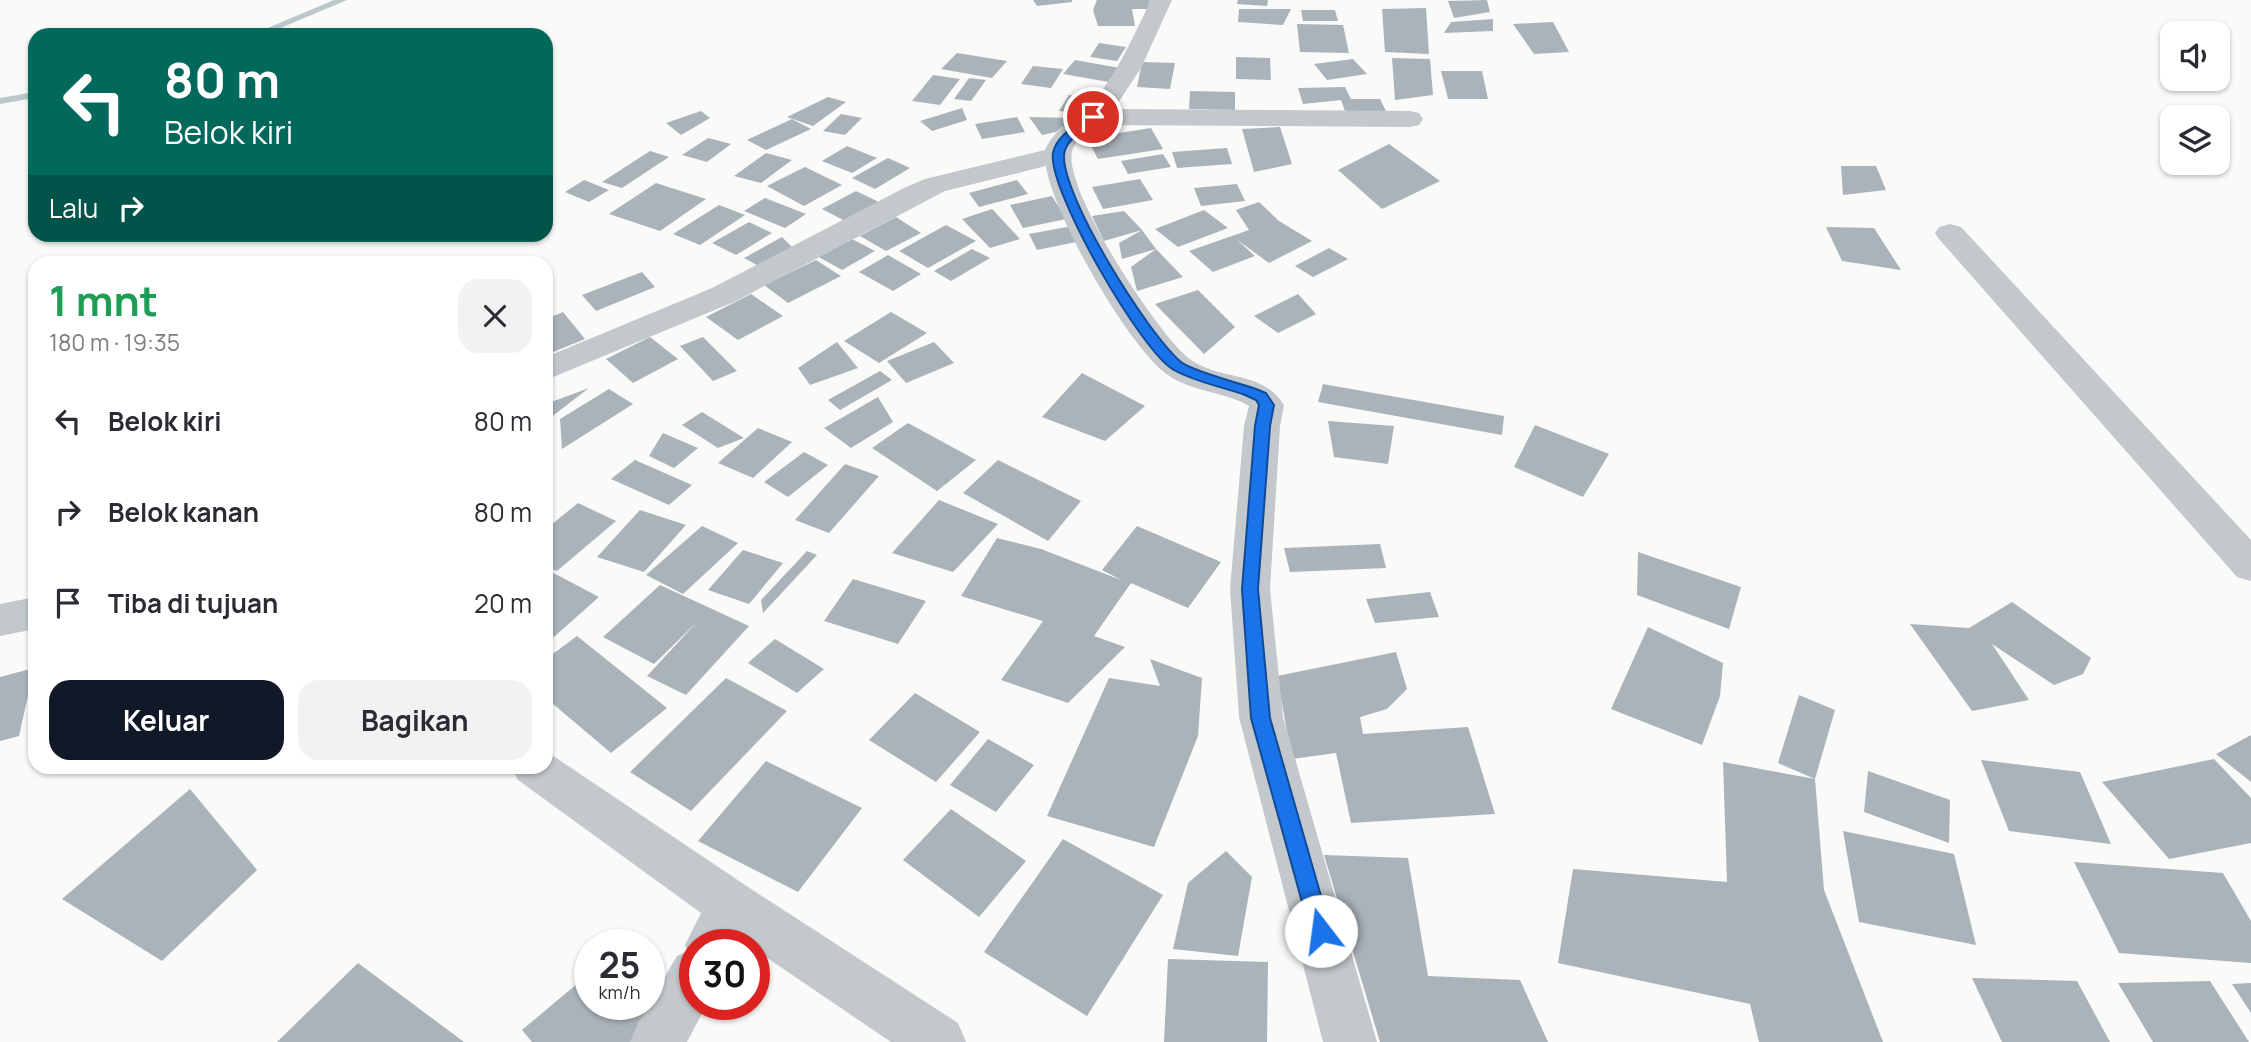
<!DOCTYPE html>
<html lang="id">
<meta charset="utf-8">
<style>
body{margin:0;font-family:Manrope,sans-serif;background:#f2f2f3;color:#2b2b33;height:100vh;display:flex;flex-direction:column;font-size:26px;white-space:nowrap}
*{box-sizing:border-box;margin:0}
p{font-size:23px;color:#7c7c81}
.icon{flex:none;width:38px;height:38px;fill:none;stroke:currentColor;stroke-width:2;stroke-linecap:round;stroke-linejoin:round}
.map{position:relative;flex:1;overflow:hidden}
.details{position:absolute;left:28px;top:256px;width:525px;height:518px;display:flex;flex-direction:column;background:#fff;border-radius:21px;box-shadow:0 2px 5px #0004}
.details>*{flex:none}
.banner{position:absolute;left:28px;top:28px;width:525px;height:214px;border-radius:21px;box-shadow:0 2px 5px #0004;background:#00695c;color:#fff;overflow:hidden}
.controls{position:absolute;left:2160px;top:21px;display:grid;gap:14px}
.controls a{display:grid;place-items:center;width:70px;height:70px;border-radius:14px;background:#fff;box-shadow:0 2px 5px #0004;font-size:35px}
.speed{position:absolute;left:574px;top:929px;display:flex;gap:14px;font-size:35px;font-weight:700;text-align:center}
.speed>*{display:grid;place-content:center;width:91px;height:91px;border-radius:50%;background:#fff;box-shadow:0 2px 5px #0004;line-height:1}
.speed small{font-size:18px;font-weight:400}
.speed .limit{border:10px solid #d22;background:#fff;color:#111}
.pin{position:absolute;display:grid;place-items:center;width:60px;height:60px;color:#fff;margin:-30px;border:4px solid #fff;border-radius:50%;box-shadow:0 2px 7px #0007}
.me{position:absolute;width:77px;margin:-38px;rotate:345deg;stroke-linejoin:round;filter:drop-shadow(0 0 5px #0008)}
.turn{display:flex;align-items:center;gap:24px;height:147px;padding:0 21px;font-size:32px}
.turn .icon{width:91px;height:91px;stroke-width:2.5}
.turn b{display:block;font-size:49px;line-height:60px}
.then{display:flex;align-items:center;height:66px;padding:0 21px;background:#0003;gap:14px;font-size:26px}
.round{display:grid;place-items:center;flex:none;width:74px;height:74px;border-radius:21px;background:#f2f2f3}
.head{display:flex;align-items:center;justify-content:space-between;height:119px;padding:0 21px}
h1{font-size:42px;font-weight:700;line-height:52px;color:#1e9e55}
.cta{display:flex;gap:14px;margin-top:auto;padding:14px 21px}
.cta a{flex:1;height:80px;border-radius:21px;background:#111827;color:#fff;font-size:28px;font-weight:700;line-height:80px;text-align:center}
.cta a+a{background:#f2f2f3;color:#2b2b33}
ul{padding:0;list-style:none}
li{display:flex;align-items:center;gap:21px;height:91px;padding:0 21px}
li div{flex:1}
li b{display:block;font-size:26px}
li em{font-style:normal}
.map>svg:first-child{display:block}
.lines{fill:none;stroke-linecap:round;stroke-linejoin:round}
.stream{fill:#bbc7cb;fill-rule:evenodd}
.building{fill:#aab3b9}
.minor{fill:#c3c8cc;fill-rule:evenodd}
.route{fill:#1a73e8;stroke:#114b97;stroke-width:2}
</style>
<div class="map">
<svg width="2251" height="1042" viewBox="0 0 2251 1042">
<rect width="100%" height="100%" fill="#fafaf8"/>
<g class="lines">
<path class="stream" d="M 334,0 L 347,0 L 264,35 L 251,35 Z
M 35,92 L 35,98 L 0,104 L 0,98 Z"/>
</g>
<path class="building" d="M 1033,0 L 1072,0 L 1072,2 L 1037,6 Z
M 1097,0 L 1154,0 L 1158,9 L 1132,9 L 1135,26 L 1098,26 L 1093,10 Z
M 1238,0 L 1268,0 L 1267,6 L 1237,4 Z
M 1487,0 L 1490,12 L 1454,18 L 1448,1 Z
M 1426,8 L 1429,54 L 1385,52 L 1382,9 Z
M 1239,9 L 1291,9 L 1283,25 L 1238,22 Z
M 1301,10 L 1335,10 L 1338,21 L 1303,21 Z
M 1493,19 L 1493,31 L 1444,33 L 1451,22 Z
M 1553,22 L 1569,52 L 1534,54 L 1513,24 Z
M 1297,24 L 1343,25 L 1349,53 L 1300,52 Z
M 1099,43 L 1126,47 L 1117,61 L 1090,57 Z
M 957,53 L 1007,61 L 992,78 L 941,69 Z
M 1236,57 L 1270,58 L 1271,80 L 1236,79 Z
M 1392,58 L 1430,59 L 1433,95 L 1395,100 Z
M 1353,59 L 1367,74 L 1327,80 L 1314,64 Z
M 1075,60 L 1120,68 L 1109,82 L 1063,74 Z
M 1142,62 L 1175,63 L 1170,89 L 1137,87 Z
M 1033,66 L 1063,69 L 1051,88 L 1021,84 Z
M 1441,71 L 1482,71 L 1488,99 L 1448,99 Z
M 933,75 L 960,79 L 940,105 L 912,101 Z
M 969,78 L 986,80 L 971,101 L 954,99 Z
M 1345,87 L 1351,99 L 1380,99 L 1387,113 L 1346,114 L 1341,100 L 1303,104 L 1298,88 Z
M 1190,91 L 1235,92 L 1235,110 L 1189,109 Z
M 1069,95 L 1094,98 L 1085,114 L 1059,111 Z
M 828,97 L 846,102 L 813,126 L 787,117 Z
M 962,108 L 967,120 L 932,131 L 920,121 Z
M 701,111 L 710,118 L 681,135 L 666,123 Z
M 841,114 L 862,118 L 845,135 L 823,131 Z
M 1017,117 L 1025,132 L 982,139 L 975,124 Z
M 1029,117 L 1073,118 L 1056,132 L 1042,135 Z
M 792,119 L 811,129 L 766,150 L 747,140 Z
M 1280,127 L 1292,164 L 1254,172 L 1242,129 Z
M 1151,128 L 1163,149 L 1098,159 L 1087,138 Z
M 708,138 L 731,144 L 707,162 L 682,155 Z
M 1389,144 L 1440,181 L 1382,209 L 1338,170 Z
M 847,146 L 877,158 L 852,173 L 822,161 Z
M 1227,148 L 1232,164 L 1177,168 L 1172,152 Z
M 650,151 L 669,157 L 622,188 L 602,182 Z
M 766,153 L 792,160 L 761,183 L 734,176 Z
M 1163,154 L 1171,167 L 1128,174 L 1121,161 Z
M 888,158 L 910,168 L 875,189 L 852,178 Z
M 1841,166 L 1876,166 L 1886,190 L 1843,195 Z
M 805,167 L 842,185 L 804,206 L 767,186 Z
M 1140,179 L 1153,200 L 1103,209 L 1092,187 Z
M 584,180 L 609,190 L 589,202 L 565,192 Z
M 1017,180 L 1028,194 L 979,207 L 969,193 Z
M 656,183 L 706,199 L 660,231 L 609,214 Z
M 1237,184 L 1245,201 L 1201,206 L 1194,188 Z
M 856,191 L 879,202 L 845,221 L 822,209 Z
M 1052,196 L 1066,219 L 1023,228 L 1010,205 Z
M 765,198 L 806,214 L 785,228 L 744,211 Z
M 1259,202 L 1279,221 L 1312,241 L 1269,263 L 1236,239 L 1255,256 L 1213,272 L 1189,251 L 1249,230 L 1236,210 Z
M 719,205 L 745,215 L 700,245 L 673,234 Z
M 992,209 L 1020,239 L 990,248 L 962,219 Z
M 1204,210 L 1228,228 L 1178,247 L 1155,229 Z
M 1124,211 L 1142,230 L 1104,241 L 1092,216 Z
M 896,217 L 921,233 L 886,251 L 860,236 Z
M 749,222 L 772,233 L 736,255 L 712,243 Z
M 946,225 L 976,241 L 928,268 L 899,251 Z
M 1072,226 L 1081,241 L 1037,250 L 1029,234 Z
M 1826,227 L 1874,228 L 1901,270 L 1842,261 Z
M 1142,230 L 1156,249 L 1122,259 L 1119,243 Z
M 782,237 L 796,251 L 764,269 L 744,258 Z
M 850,238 L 875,251 L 842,270 L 817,256 Z
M 1329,248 L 1348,259 L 1313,277 L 1295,266 Z
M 972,249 L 990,258 L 951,281 L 934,271 Z
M 1156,249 L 1183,277 L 1137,291 L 1131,267 Z
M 888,255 L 921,274 L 893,291 L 859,272 Z
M 816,260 L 841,276 L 788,303 L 764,285 Z
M 642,272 L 655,287 L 596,311 L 582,295 Z
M 1198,290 L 1235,327 L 1204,354 L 1155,304 Z
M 751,294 L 783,316 L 738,340 L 706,317 Z
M 1298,294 L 1316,314 L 1278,333 L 1254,316 Z
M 563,312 L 585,339 L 546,355 L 546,319 Z
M 891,312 L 927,333 L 879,363 L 844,341 Z
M 650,337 L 678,359 L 633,383 L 606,359 Z
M 703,337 L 737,371 L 713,381 L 680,346 Z
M 837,342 L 858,368 L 810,385 L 798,368 Z
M 934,342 L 954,363 L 906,383 L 887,361 Z
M 880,371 L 892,380 L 840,410 L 828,400 Z
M 1082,373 L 1145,406 L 1105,441 L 1042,417 Z
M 1323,384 L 1504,416 L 1502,435 L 1318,402 Z
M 589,388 L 546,421 L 546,404 Z
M 609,389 L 633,404 L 562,449 L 560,419 Z
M 878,397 L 893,422 L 851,448 L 824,428 Z
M 702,412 L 744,438 L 718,448 L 682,425 Z
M 1328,421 L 1394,426 L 1388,464 L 1334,457 Z
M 908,423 L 976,460 L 937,491 L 872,448 Z
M 1535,425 L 1609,454 L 1583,497 L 1514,467 Z
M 758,428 L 792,442 L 753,478 L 718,463 Z
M 663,433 L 698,448 L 674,468 L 649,456 Z
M 804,452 L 828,465 L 788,497 L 764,482 Z
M 635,460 L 692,485 L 669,505 L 611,479 Z
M 998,460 L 1081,501 L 1048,541 L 963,493 Z
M 845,464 L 879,476 L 829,533 L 795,520 Z
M 939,500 L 998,524 L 953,572 L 892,553 Z
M 578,503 L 616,521 L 557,571 L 546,567 L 546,529 Z
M 640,510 L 686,525 L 644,572 L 597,557 Z
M 702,526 L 738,543 L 683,594 L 646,575 Z
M 1137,526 L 1221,562 L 1188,608 L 1131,583 L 1094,636 L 1125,647 L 1068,703 L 1001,680 L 1043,621 L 961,596 L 997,538 L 1041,549 L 1121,580 L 1102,570 Z
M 1380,544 L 1386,568 L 1290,572 L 1284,548 Z
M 743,550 L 783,563 L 749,604 L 708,590 Z
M 807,551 L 817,555 L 763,613 L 761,600 Z
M 1638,552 L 1741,587 L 1729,629 L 1637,595 Z
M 546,569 L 599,597 L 546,644 Z
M 853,579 L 926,601 L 898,644 L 824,621 Z
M 660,585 L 749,626 L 686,695 L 647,676 L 697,622 L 654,664 L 603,637 Z
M 1430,592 L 1439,617 L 1375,623 L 1366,599 Z
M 2012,602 L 2091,658 L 2083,674 L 2054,685 L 1992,644 L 2029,700 L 1972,711 L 1910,624 L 1969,628 Z
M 1648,627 L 1723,663 L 1720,696 L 1702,745 L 1611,709 Z
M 577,636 L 667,708 L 611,753 L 546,698 L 546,659 Z
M 775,639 L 824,669 L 797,693 L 748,663 Z
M 1396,652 L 1407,689 L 1387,709 L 1360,717 L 1363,734 L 1468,727 L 1495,814 L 1351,823 L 1336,753 L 1292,759 L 1277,676 Z
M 1150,659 L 1202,678 L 1198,736 L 1154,847 L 1047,816 L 1109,678 L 1160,686 Z
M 34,668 L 19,736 L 0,741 L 0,677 Z
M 726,678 L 787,711 L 691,811 L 630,772 Z
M 915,693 L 980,732 L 936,782 L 869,740 Z
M 1799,695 L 1835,710 L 1815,779 L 1778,763 Z
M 2251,735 L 2251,782 L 2216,754 Z
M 988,739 L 1034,765 L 996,812 L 950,785 Z
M 2214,759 L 2251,798 L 2251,843 L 2169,859 L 2102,782 Z
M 1981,760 L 2080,772 L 2111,844 L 2009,831 Z
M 766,761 L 862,808 L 798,892 L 698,841 Z
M 1723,762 L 1815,779 L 1824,890 L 1883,1042 L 1759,1042 L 1750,1004 L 1558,963 L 1573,869 L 1727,882 Z
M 1868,771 L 1950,800 L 1949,843 L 1864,812 Z
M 190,789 L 257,870 L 162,961 L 62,899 Z
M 951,809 L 1026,861 L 979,917 L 903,860 Z
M 1843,831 L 1954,854 L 1976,945 L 1859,922 Z
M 1063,839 L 1163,895 L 1087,1016 L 984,952 Z
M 1226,851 L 1252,877 L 1238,956 L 1173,949 L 1188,883 Z
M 1324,855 L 1408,858 L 1428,976 L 1520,980 L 1548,1042 L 1380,1042 Z
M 2074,862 L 2223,873 L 2251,921 L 2251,963 L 2119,953 Z
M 1168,959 L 1268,962 L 1267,1042 L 1164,1042 Z
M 649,962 L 668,983 L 633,1042 L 532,1042 L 522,1030 L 590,973 L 590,1004 L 649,1004 Z
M 358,963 L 464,1042 L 277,1042 Z
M 1972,978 L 2077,981 L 2110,1042 L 2002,1042 Z
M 2210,981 L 2249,1042 L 2153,1042 L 2118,983 Z
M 2251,983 L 2251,1013 L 2232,984 Z"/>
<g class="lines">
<path class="minor" d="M 1150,0 L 1172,0 L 1141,68 L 1114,109 L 1410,111 L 1419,113 L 1423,119 L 1419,125 L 1410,127 L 1098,125 C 1089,132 1075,139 1072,151 C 1063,190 1156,331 1187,357 C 1218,382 1262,369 1284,405 L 1280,426 L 1270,589 L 1283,717 L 1377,1042 L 1323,1042 L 1239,717 L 1230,589 L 1244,426 L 1249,406 C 1224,391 1189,392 1165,373 C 1126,342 1053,215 1046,166 L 945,191 L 734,302 L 546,380 L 546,357 L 712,288 L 904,188 L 925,179 L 1045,150 C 1055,127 1079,117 1095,99 C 1117,74 1130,42 1145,13 Z
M 1950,224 L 1961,227 L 2251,540 L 2251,581 L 2237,577 L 1939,239 L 1935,233 L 1939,227 Z
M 35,597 L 35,629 L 0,636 L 0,604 Z
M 546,751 L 751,889 L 958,1023 L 966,1042 L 891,1042 L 754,949 L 754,945 L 741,940 L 739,945 L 695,945 L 695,1004 L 707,1004 L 687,1042 L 630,1042 L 638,1023 L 677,956 L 688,951 L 685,945 L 701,913 L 518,780 L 511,766 L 546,766 Z"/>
</g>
<path class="route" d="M 1089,114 L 1098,117 C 1088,128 1064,139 1064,156 C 1063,198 1147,333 1181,362 C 1192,371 1239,383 1256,389 L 1266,393 L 1274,405 L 1270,426 L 1258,589 L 1270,718 L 1331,931 L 1328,938 L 1321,941 L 1313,938 L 1310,931 L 1251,718 L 1242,589 L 1255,426 L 1259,405 L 1256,400 L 1245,395 C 1223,387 1195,382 1174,370 C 1142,353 1047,189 1053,153 C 1056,136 1077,125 1089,114 Z"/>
</svg>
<div class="controls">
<a><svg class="icon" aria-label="sound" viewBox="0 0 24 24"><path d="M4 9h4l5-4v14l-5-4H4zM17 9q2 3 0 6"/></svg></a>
<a><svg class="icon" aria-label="layers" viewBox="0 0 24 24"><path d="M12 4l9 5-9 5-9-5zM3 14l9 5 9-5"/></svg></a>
</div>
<div class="speed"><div>25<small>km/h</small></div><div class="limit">30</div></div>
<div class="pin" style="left:1093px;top:117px;background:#d93025"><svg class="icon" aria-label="arrive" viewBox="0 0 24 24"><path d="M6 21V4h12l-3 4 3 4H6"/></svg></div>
<svg class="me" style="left:1321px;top:931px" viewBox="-20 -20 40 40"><circle r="19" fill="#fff"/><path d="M0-13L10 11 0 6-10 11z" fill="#1a73e8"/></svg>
<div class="banner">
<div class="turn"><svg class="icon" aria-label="left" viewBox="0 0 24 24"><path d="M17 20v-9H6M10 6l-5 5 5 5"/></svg><div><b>80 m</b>Belok kiri</div></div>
<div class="then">Lalu<svg class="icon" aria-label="right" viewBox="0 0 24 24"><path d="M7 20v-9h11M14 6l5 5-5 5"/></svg></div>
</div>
<section class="details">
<div class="head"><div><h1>1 mnt</h1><p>180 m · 19:35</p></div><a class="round"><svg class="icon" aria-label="close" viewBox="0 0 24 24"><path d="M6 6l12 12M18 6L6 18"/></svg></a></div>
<ul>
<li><svg class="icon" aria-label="left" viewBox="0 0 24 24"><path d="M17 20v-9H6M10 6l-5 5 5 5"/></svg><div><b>Belok kiri</b></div><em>80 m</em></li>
<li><svg class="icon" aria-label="right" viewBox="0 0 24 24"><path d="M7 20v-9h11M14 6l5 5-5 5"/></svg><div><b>Belok kanan</b></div><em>80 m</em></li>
<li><svg class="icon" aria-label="arrive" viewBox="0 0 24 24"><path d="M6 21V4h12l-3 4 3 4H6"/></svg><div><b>Tiba di tujuan</b></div><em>20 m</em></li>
</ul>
<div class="cta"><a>Keluar</a><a>Bagikan</a></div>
</section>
</div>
